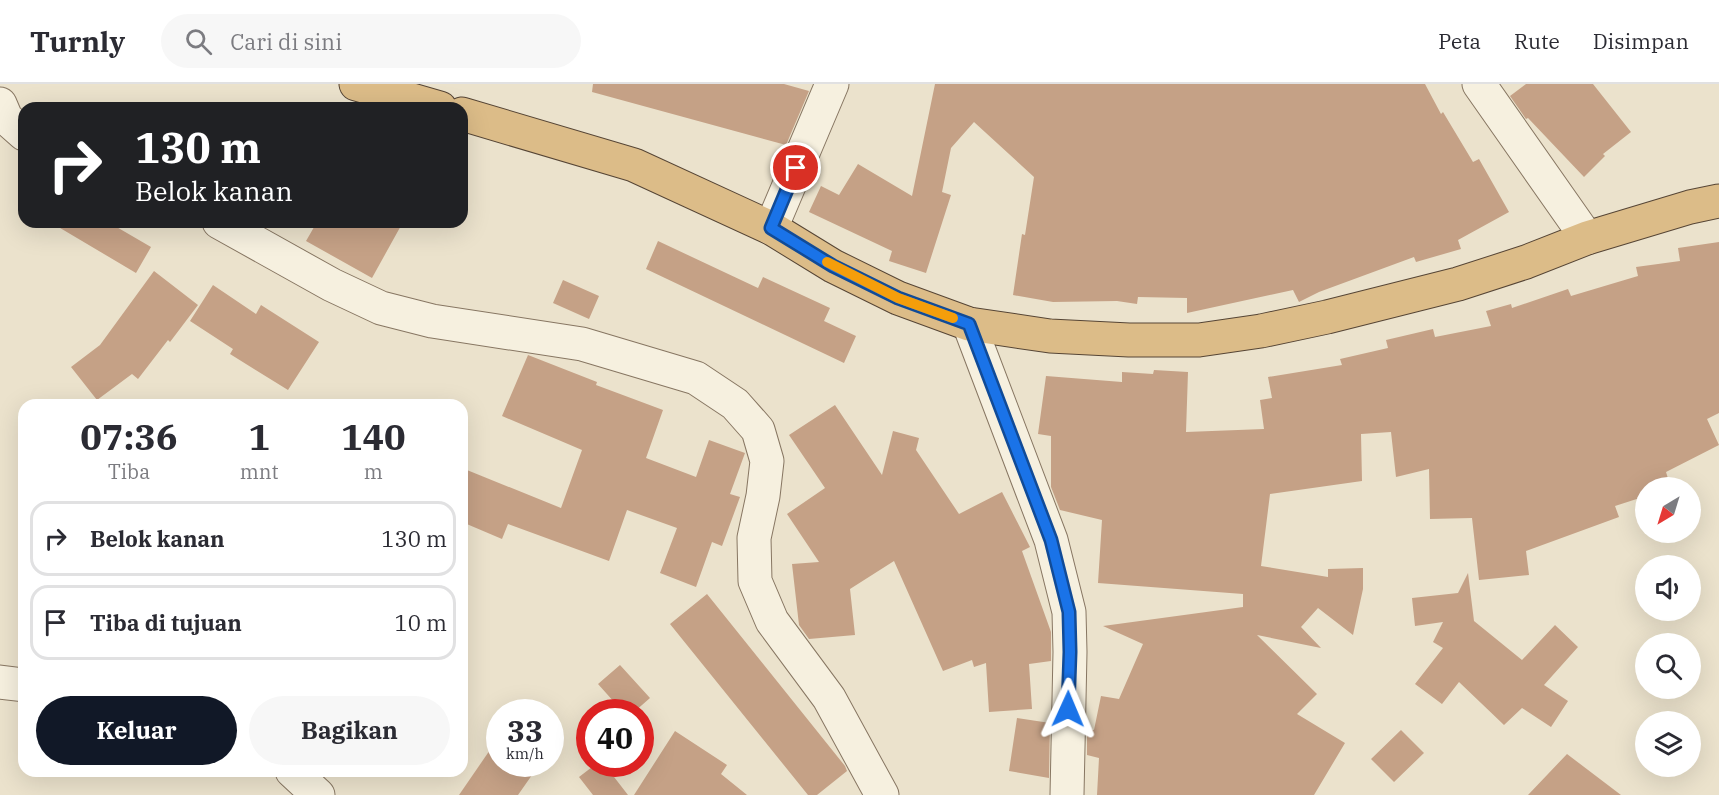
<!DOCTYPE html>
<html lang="id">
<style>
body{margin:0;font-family:"IBM Plex Serif",serif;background:#f7f7f7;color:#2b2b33;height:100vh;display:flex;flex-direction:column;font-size:22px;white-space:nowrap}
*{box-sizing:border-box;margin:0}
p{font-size:20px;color:#7c7c81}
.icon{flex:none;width:33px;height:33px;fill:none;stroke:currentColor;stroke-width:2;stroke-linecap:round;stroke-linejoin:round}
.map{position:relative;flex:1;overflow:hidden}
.panel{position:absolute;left:18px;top:315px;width:450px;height:378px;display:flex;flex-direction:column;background:#fff;border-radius:18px;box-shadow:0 6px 24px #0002}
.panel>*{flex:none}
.top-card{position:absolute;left:18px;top:18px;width:450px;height:126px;border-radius:18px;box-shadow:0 6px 24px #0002;background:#202124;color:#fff;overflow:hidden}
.needle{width:39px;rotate:218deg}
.controls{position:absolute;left:1635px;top:393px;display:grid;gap:12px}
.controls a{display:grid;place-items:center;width:66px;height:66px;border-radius:50%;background:#fff;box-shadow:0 6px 24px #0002;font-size:30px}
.speed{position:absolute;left:486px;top:615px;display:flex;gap:12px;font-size:30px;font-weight:700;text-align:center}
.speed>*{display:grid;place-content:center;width:78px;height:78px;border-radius:50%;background:#fff;box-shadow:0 6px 24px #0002;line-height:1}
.speed small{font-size:15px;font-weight:400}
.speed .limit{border:9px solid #d22;background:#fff;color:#111}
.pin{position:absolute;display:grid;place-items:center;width:51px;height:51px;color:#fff;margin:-26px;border:3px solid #fff;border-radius:50%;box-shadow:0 2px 6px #0007}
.me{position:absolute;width:66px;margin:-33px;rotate:1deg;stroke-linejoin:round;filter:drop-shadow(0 0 4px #0008)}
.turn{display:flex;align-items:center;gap:21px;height:126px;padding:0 18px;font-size:27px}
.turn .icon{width:78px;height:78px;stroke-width:2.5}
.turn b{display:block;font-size:42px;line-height:51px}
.eta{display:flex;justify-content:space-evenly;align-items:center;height:102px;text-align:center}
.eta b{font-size:36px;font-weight:700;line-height:42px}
.button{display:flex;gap:12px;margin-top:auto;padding:12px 18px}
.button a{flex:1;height:69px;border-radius:36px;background:#111827;color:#fff;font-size:24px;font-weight:700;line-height:69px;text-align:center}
.button a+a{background:#f7f7f7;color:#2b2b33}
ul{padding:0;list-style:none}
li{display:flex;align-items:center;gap:18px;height:75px;margin:0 12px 9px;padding:0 6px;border:3px solid #e1e1e2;border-radius:18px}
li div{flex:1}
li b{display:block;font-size:22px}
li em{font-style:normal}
header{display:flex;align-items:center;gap:36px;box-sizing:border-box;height:84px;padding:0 30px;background:#fff;border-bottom:2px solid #e1e1e2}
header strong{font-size:28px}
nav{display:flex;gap:33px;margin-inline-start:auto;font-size:21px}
.search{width:420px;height:54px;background:#f7f7f7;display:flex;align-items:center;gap:15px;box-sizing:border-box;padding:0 21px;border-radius:33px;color:#7c7c81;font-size:22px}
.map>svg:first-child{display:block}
.building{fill:#c5a186}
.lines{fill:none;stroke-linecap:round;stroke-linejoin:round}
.minor-casing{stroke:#877662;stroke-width:35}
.tertiary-casing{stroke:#877662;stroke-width:35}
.trunk-casing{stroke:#564535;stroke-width:35}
.minor{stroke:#f6f0df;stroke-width:33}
.tertiary{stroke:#f6f0df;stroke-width:33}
.trunk{stroke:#dcbc88;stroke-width:33}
.route-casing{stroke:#114b97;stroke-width:15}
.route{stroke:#1a73e8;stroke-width:10}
.slow{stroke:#f59e0b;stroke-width:10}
</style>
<header>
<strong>Turnly</strong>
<div class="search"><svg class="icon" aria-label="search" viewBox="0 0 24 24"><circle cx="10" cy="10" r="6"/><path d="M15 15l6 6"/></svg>Cari di sini</div>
<nav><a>Peta</a><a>Rute</a><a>Disimpan</a></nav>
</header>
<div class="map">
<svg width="1719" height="711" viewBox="0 0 1719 711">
<rect width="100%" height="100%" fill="#ebe2cc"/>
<path class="building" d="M 593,0 L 784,0 L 809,7 L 786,61 L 592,8 Z
M 935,0 L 1425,0 L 1441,30 L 1443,28 L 1473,78 L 1479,75 L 1509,128 L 1458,156 L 1461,165 L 1416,178 L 1414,173 L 1319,208 L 1299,218 L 1293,206 L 1187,229 L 1187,214 L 1138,213 L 1137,220 L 1117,217 L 1053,218 L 1013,211 L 1022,150 L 1025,151 L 1034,93 L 974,38 L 951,64 L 942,108 L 951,111 L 926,189 L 889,177 L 892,167 L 809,128 L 821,102 L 839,111 L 858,80 L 912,112 Z
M 1526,0 L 1593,0 L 1631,48 L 1603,70 L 1605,72 L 1584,93 L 1528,34 L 1526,35 L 1510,12 Z
M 50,138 L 108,138 L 151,163 L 136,189 Z
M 317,138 L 403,138 L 372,194 L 306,157 Z
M 658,157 L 758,204 L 763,193 L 830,224 L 824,237 L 856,252 L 844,279 L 646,185 Z
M 1719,158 L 1719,329 L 1707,335 L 1719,361 L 1666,388 L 1671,404 L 1646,404 L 1646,412 L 1615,422 L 1619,433 L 1526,467 L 1529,491 L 1479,496 L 1472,434 L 1430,435 L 1429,385 L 1396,393 L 1391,348 L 1361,350 L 1362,397 L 1270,410 L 1261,482 L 1328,493 L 1328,485 L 1363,484 L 1363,505 L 1353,551 L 1318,524 L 1301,543 L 1321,564 L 1257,551 L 1317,610 L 1297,630 L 1345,659 L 1314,711 L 1097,711 L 1099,674 L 1087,671 L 1087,645 L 1094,646 L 1101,612 L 1119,615 L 1143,560 L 1103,542 L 1243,523 L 1243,510 L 1098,499 L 1102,436 L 1060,426 L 1051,403 L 1051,352 L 1038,350 L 1046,292 L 1122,298 L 1122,288 L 1153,290 L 1154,286 L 1188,288 L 1186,348 L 1264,345 L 1260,316 L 1272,314 L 1268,293 L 1342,281 L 1340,275 L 1388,264 L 1386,256 L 1433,245 L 1435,253 L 1491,242 L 1486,227 L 1511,220 L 1512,224 L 1568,205 L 1571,212 L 1638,192 L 1636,183 L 1680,177 L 1678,164 Z
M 154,187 L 198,221 L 170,258 L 168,256 L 138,295 L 132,290 L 97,316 L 71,283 L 100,261 Z
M 563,196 L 599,212 L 589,235 L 553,219 Z
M 213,201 L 256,230 L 261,221 L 319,258 L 288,306 L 230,270 L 233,265 L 190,237 Z
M 528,271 L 597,298 L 596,301 L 663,326 L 646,374 L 696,393 L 709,356 L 745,369 L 730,410 L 740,413 L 722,462 L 712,458 L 696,503 L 660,489 L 677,444 L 627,426 L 609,477 L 508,440 L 502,455 L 462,438 L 462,384 L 561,424 L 582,366 L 502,332 Z
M 835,321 L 882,391 L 893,347 L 919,354 L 916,366 L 959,430 L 1002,408 L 1030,463 L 1022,467 L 1051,548 L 1051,577 L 1029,580 L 1032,625 L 989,628 L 986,579 L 974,583 L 972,576 L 943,587 L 894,477 L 850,505 L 855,551 L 809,555 L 799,541 L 792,480 L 819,478 L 787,430 L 825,404 L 789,351 Z
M 1468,489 L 1474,537 L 1522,576 L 1555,541 L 1578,563 L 1544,601 L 1568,617 L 1551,643 L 1522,624 L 1504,641 L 1459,598 L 1442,620 L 1415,600 L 1443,564 L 1433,558 L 1443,538 L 1415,542 L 1412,514 L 1458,509 Z
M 707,510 L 845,682 L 847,687 L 817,711 L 808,711 L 670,540 Z
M 620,581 L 650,614 L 634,628 L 623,628 L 598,600 Z
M 1017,634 L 1050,639 L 1049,694 L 1009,687 Z
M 1401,646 L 1424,669 L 1394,698 L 1371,675 Z
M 675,647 L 727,681 L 721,690 L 747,711 L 634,711 Z
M 492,663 L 500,668 L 500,680 L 515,680 L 532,691 L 518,711 L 459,711 Z
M 1567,670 L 1621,711 L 1528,711 Z
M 596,680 L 604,680 L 628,711 L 593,711 L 579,693 Z"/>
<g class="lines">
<g class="minor-casing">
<path id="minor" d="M 1479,0 L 1587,154
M 0,20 L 6,34 L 24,50
M 219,138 L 332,201 L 381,224 L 432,237 L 582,260 L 696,294 L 735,320 L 758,346 L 767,377 L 763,412 L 754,454 L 755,497 L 772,537 L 829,614 L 882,711
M 771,144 L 832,0
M 0,598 L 24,601
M 292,687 L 318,711"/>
</g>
<g class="tertiary-casing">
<path id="tertiary" d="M 969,240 L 1051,456 L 1069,528 L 1070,568 L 1067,711"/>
</g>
<g class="trunk-casing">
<path id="trunk" d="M 356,0 L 440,24
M 462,30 L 634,81 L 771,144 L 833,182 L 898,214 L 969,240 L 1050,252 L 1129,256 L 1199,256 L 1261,247 L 1327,233 L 1458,200 L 1526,178 L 1587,154 L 1690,123 L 1719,117"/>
</g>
<use href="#minor" class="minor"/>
<use href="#tertiary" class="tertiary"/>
<use href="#trunk" class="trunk"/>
</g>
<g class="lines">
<g class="route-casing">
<path id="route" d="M 796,84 L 771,144 L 833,182 L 898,214 L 969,240 L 1051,456 L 1069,528 L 1070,568 L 1068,625"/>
</g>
<use href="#route" class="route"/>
<path class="slow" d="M 827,178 L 898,214 L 953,234"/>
</g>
</svg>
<div class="controls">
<a><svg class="needle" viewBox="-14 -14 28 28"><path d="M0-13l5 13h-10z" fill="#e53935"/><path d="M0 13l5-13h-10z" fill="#7c7c81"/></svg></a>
<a><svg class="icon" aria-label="sound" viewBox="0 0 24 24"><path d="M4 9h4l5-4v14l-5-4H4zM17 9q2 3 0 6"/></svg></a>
<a><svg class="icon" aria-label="search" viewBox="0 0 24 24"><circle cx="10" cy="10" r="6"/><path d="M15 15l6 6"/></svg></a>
<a><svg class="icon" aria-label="layers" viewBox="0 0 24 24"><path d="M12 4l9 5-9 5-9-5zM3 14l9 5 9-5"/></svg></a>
</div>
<div class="speed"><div>33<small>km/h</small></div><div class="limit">40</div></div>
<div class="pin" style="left:796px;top:84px;background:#d93025"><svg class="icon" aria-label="arrive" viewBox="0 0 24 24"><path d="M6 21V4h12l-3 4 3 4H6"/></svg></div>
<svg class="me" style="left:1068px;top:625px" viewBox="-20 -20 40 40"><path d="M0-17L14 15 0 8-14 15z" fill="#1a73e8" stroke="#fff" stroke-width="4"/></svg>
<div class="top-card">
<div class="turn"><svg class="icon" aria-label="right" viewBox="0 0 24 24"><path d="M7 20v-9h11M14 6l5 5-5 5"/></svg><div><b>130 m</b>Belok kanan</div></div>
</div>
<section class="panel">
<div class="eta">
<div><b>07:36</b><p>Tiba</p></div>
<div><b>1</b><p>mnt</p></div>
<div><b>140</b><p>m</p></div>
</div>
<ul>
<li><svg class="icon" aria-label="right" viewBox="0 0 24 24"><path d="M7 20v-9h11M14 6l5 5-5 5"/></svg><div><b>Belok kanan</b></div><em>130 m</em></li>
<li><svg class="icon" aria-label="arrive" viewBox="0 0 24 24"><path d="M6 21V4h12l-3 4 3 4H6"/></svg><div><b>Tiba di tujuan</b></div><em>10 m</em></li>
</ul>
<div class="button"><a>Keluar</a><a>Bagikan</a></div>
</section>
</div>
